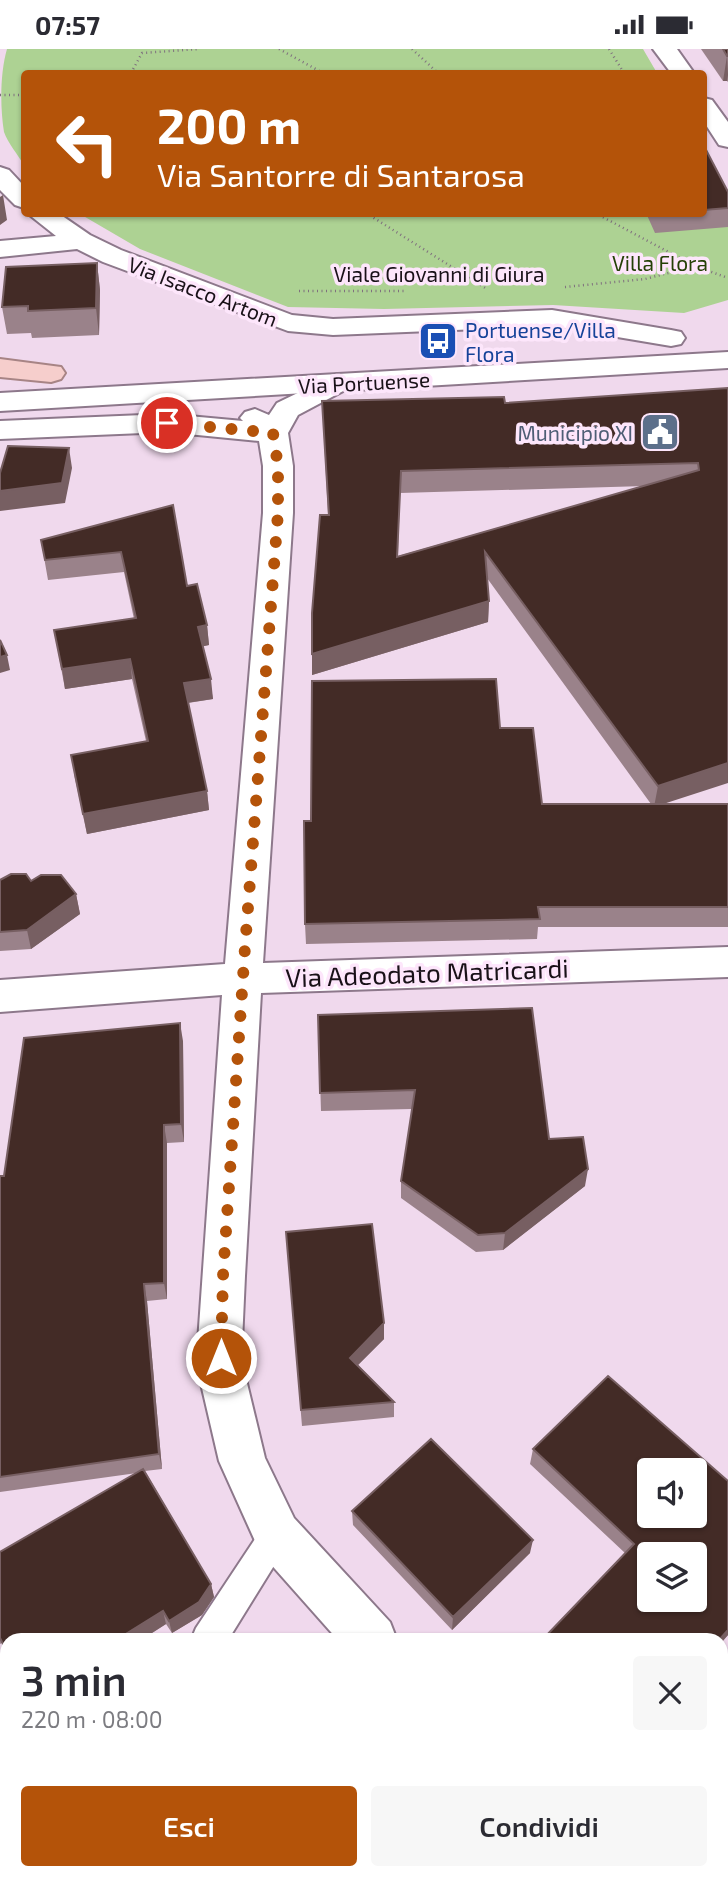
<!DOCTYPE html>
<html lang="it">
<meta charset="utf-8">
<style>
body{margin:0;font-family:"Exo 2",sans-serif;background:#f7f7f7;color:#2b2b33;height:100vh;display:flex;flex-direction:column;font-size:26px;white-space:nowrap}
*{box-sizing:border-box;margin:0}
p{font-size:23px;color:#7c7c81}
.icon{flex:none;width:38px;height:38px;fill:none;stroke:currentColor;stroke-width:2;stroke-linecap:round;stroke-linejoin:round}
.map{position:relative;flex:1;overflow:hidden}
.drawer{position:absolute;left:0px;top:1584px;width:728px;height:247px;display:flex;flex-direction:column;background:#fff;border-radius:21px 21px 0 0;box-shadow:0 2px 5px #0004}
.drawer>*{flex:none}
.hud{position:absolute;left:21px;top:21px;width:686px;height:147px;border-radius:7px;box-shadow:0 2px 5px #0004;background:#b45309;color:#fff;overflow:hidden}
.tools{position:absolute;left:637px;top:1409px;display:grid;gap:14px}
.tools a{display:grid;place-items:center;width:70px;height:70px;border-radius:7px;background:#fff;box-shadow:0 2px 5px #0004;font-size:35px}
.pin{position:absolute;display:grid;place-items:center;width:60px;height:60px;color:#fff;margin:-30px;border:4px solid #fff;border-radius:50%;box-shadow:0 2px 7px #0007}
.me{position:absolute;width:77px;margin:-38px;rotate:0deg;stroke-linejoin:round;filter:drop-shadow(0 0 5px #0008)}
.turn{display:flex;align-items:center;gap:24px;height:147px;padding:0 21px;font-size:32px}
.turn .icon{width:91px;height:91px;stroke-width:2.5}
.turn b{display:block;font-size:49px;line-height:60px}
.round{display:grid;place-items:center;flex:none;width:74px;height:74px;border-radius:7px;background:#f7f7f7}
.overview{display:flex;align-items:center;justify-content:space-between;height:119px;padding:0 21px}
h1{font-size:42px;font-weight:600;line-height:52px}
.cta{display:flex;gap:14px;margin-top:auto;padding:14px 21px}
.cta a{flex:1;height:80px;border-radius:7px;background:#b45309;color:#fff;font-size:28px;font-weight:600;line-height:80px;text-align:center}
.cta a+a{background:#f7f7f7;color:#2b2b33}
.status{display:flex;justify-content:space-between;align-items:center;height:49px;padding:0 35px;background:#fff;direction:ltr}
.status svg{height:19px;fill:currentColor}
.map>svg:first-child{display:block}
.green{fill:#add293}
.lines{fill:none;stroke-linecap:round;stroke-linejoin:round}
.service-casing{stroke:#8d788b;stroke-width:4}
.minor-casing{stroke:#8d788b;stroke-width:4}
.secondary-casing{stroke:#8d788b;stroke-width:4}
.trunk-casing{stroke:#a78485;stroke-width:4}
.path{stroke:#7f707e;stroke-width:2.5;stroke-dasharray:1 3.5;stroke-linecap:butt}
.service{fill:#fff;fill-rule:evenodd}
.minor{fill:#fff;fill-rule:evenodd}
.secondary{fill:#fff;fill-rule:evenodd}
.trunk{fill:#f6cecc;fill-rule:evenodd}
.wall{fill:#9a828a;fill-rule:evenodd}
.shaded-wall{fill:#775f62}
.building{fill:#432b26;stroke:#775f62;stroke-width:2;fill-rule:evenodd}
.route{stroke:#b45309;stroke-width:12;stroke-dasharray:0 21.6}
.labels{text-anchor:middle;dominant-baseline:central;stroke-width:7;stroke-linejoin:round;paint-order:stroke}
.far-park-label{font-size:21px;fill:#244006;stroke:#fde6fb}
.far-street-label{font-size:21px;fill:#191118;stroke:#fde6fb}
.far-transit-label{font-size:21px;fill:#164399;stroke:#fde6fb;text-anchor:start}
.far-service-label{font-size:21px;fill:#4e5e75;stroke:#fde6fb;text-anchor:end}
.street-label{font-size:26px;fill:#191118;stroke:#fde6fb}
</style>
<div class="status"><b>07:57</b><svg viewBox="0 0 49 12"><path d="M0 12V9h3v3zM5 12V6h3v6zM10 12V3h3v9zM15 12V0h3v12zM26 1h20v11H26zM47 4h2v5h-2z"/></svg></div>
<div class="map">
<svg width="728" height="1829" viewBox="0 0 728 1829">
<rect width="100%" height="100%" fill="#f0d9ed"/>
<path class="green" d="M 7,0 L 643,0 L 657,24 L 24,24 L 24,116 C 18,106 8,94 4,83 C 0,58 0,24 7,0 Z
M 728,151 L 728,251 L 684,264 L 553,256 L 384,260 L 288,258 L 140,200 L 80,165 L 704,164 Z"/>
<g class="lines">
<g class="service-casing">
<path id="service" d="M 277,1470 L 289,1475 L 293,1486 L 228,1591 L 191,1591 L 196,1579 L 265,1475 Z
M 35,1824 L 72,1824 L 70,1829 L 33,1829 Z"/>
</g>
<g class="minor-casing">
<path id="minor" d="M 653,0 L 677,0 L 694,24 L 671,24 Z
M 704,49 L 712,51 L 728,73 L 728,98 L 719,96 L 704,73 Z
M 0,118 L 9,121 L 24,137 L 24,159 L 15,156 L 0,141 Z
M 27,164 L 58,164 L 90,186 L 121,201 L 292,266 L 333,270 L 552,261 L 671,281 L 681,283 L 685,289 L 681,295 L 671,297 L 552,277 L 333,286 L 288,282 L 103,213 L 77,200 L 0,208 L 0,192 L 56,187 Z
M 337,325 L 347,328 L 351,334 L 347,340 L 298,366 L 288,384 L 293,417 L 293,464 L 263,914 L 728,898 L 728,928 L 261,944 L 245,1227 L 242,1293 L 245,1326 L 265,1409 L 294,1469 L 390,1573 L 397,1591 L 338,1591 L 260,1503 L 219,1412 L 199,1326 L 198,1293 L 222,946 L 0,963 L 0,931 L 225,915 L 263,464 L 263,417 L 259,392 L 167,383 L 0,390 L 0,372 L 167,365 L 243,372 L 240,369 L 245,363 L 255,360 L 269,366 L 277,354 Z
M 728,1711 L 728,1770 L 721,1773 L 721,1714 Z
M 567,1824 L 625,1824 L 627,1829 L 569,1829 Z
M 642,1824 L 698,1824 L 696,1829 L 640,1829 Z"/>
</g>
<g class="secondary-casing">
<path id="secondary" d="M 728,303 L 728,319 L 0,362 L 0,344 Z"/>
</g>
<g class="trunk-casing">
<path id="trunk" d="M 0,310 L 61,318 L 65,324 L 61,330 L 51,333 L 0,328 Z"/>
</g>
<path class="path" d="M 279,0 L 323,24
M 412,0 L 438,24
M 609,0 L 624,24
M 131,24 L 142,4 L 199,0
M 0,46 L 24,46
M 366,164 L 487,240
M 595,164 L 695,217 L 728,229
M 565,238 L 645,230 L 695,217
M 299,242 L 406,242"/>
<use href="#service" class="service"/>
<use href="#minor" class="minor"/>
<use href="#secondary" class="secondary"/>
<use href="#trunk" class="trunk"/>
</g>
<path class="wall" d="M 701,0 L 728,0 L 728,33 L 727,32 L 723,32 Z
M 704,97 L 728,143 L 728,178 L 655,184 L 646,164 L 704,164 Z
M 97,214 L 100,241 L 99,286 L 32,289 L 31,284 L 7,285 L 2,258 Z
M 728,339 L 664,755 L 728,755 L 728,878 L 538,878 L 537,890 L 306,895 L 305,875 L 311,772 L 500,679 L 542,755 L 651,755 L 487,529 L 489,552 L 488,573 L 312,626 L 312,605 L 328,466 L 322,352 L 505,354 ZM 645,437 L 398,507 L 400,444 Z
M 173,456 L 187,537 L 207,576 L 209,596 L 203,597 L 213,650 L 188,654 L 207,742 L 209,761 L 87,785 L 74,725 L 146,692 L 132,630 L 65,640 L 54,581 L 134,570 L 124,523 L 48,531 L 41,491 Z
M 0,831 L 31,832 L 76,845 L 80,865 L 31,900 L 0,902 Z
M 318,966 L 549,1090 L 585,1137 L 503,1201 L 476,1203 L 401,1149 L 401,1132 L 412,1060 L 321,1062 Z
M 183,992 L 184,1093 L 167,1094 L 167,1250 L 147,1252 L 162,1420 L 145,1422 L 211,1535 L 214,1548 L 202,1566 L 172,1584 L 166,1575 L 141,1591 L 7,1591 L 0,1595 L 0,1503 L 137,1424 L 0,1443 L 0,1127 L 4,1127 Z
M 286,1183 L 384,1274 L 384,1290 L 358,1316 L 394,1353 L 394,1368 L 302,1377 Z
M 533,1400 L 728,1432 L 728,1586 L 721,1594 L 721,1591 L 625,1504 L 530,1415 Z
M 352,1462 L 530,1504 L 452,1581 L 353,1476 Z
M 220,1824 L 245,1824 L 239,1829 L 224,1829 Z
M 246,1824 L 470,1824 L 475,1829 L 250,1829 Z"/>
<path class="shaded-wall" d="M 727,7 L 728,26 L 727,32 L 723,32 Z
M 3,146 L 7,171 L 0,176 L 0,148 Z
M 97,214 L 100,241 L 99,286 L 96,259 Z
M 69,399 L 72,419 L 65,454 L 0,462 L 0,442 Z
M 489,552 L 488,573 L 312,626 L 312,605 Z
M 207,576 L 209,596 L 200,598 L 198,578 Z
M 7,606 L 10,621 L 0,624 L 0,608 Z
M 130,610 L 132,630 L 65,640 L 62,620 Z
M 211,630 L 213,650 L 186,654 L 184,634 Z
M 728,714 L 728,734 L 654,758 L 658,737 Z
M 207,742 L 209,761 L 87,785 L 83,765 Z
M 76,845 L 80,865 L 31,900 L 27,881 Z
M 180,974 L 183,992 L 184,1093 L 181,1075 Z
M 164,1076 L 167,1094 L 167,1250 L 164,1234 Z
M 588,1120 L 585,1137 L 503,1201 L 505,1184 Z
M 144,1235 L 147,1252 L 162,1420 L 159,1405 Z
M 384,1274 L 384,1290 L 350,1324 L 350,1309 Z
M 533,1491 L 530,1504 L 452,1581 L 453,1568 Z
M 211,1535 L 214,1548 L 202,1566 L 172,1584 L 169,1572 Z
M 163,1562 L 166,1575 L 141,1591 L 116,1591 Z
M 728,1581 L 728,1586 L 721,1594 L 721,1591 L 719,1591 Z
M 233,1824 L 245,1824 L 239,1829 L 228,1829 Z"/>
<path class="building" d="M 723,0 L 728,0 L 728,7 L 727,7 Z
M 704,97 L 728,143 L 728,159 L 704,161 Z
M 97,214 L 96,259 L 28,262 L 28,257 L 2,258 L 6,218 Z
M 728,339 L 728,714 L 658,737 L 485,503 L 489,552 L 312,605 L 312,564 L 320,466 L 329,466 L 322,352 L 504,348 L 505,354 ZM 698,414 L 699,421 L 397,508 L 401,422 Z
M 8,397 L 69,399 L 62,434 L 0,442 L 0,424 Z
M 173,456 L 187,537 L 197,535 L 207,576 L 198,578 L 211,630 L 184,634 L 207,742 L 83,765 L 71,706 L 148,692 L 130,610 L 62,620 L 54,581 L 136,569 L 121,503 L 45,511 L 41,491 Z
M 0,591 L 7,606 L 0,608 Z
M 496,630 L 500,679 L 533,679 L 542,755 L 728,755 L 728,858 L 538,858 L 540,870 L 305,875 L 304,772 L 311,772 L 312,632 Z
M 11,825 L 26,825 L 31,832 L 41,826 L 61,826 L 76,845 L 27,881 L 0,883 L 0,831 Z
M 532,959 L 549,1090 L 583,1088 L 588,1120 L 505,1184 L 478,1186 L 401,1132 L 415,1041 L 320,1044 L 318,966 Z
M 180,974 L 181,1075 L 164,1076 L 164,1234 L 144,1235 L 159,1405 L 0,1428 L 0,1127 L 4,1127 L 24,989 Z
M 372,1175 L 384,1274 L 350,1309 L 394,1353 L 301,1361 L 286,1183 Z
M 608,1327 L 728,1432 L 728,1581 L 719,1591 L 542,1591 L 634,1495 L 533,1400 ZM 649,1421 L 695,1421 L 695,1466 L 649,1466 ZM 649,1505 L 695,1505 L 695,1550 L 649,1550 Z
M 431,1390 L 533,1491 L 453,1568 L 352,1462 Z
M 143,1420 L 211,1535 L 199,1553 L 169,1572 L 163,1562 L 116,1591 L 7,1591 L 7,1603 L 0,1589 L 0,1503 Z
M 224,1824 L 233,1824 L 227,1829 Z
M 251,1824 L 470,1824 L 475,1829 L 255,1829 Z"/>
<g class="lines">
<path class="route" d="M 167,374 L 273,384 L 278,417 L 278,464 L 245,898 L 223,1227 L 221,1309"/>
</g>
<defs>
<g id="bus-square" transform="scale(2.0125)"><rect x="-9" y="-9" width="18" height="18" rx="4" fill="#1a4fb4" stroke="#fde6fb"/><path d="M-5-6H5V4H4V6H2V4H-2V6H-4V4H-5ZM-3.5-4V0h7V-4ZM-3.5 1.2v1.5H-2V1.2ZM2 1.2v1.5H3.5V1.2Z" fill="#fff"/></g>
<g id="civic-square" transform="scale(2.0125)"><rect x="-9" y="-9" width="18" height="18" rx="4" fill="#5c6f8a" stroke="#fde6fb"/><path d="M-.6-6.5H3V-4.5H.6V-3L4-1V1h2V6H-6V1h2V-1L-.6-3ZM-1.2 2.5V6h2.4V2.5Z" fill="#fff"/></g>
</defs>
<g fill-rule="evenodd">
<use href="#bus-square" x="438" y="292"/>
<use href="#civic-square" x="660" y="383"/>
</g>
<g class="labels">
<g class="far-park-label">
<text x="660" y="213">Villa Flora</text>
</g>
<g class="far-street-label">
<text x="439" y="224">Viale Giovanni di Giura</text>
<text transform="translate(203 242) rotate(21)">Via Isacco Artom</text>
<text transform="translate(364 333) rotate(-3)">Via Portuense</text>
</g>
<g class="far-transit-label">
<text x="465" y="280">Portuense/Villa<tspan x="465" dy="24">Flora</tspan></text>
</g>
<g class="far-service-label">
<text x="633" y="383">Municipio XI</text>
</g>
<g class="street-label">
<text transform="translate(427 923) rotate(-2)">Via Adeodato Matricardi</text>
</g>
</g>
</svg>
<div class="tools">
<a><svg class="icon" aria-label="sound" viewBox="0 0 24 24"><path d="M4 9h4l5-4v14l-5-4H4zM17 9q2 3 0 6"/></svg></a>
<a><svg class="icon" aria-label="layers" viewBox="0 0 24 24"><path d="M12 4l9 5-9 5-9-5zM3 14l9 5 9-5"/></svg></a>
</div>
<div class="pin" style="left:167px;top:374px;background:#d93025"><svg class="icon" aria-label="arrive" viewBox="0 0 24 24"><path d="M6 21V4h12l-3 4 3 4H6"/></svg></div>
<svg class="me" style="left:221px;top:1309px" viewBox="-20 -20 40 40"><circle r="17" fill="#b45309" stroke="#fff" stroke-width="3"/><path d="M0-11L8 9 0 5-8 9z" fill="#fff"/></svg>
<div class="hud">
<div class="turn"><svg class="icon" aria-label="left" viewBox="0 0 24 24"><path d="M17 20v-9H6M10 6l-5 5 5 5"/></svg><div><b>200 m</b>Via Santorre di Santarosa</div></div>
</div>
<section class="drawer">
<div class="overview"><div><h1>3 min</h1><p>220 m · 08:00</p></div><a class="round"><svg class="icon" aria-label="close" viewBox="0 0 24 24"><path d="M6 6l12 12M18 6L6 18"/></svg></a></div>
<div class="cta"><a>Esci</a><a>Condividi</a></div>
</section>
</div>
